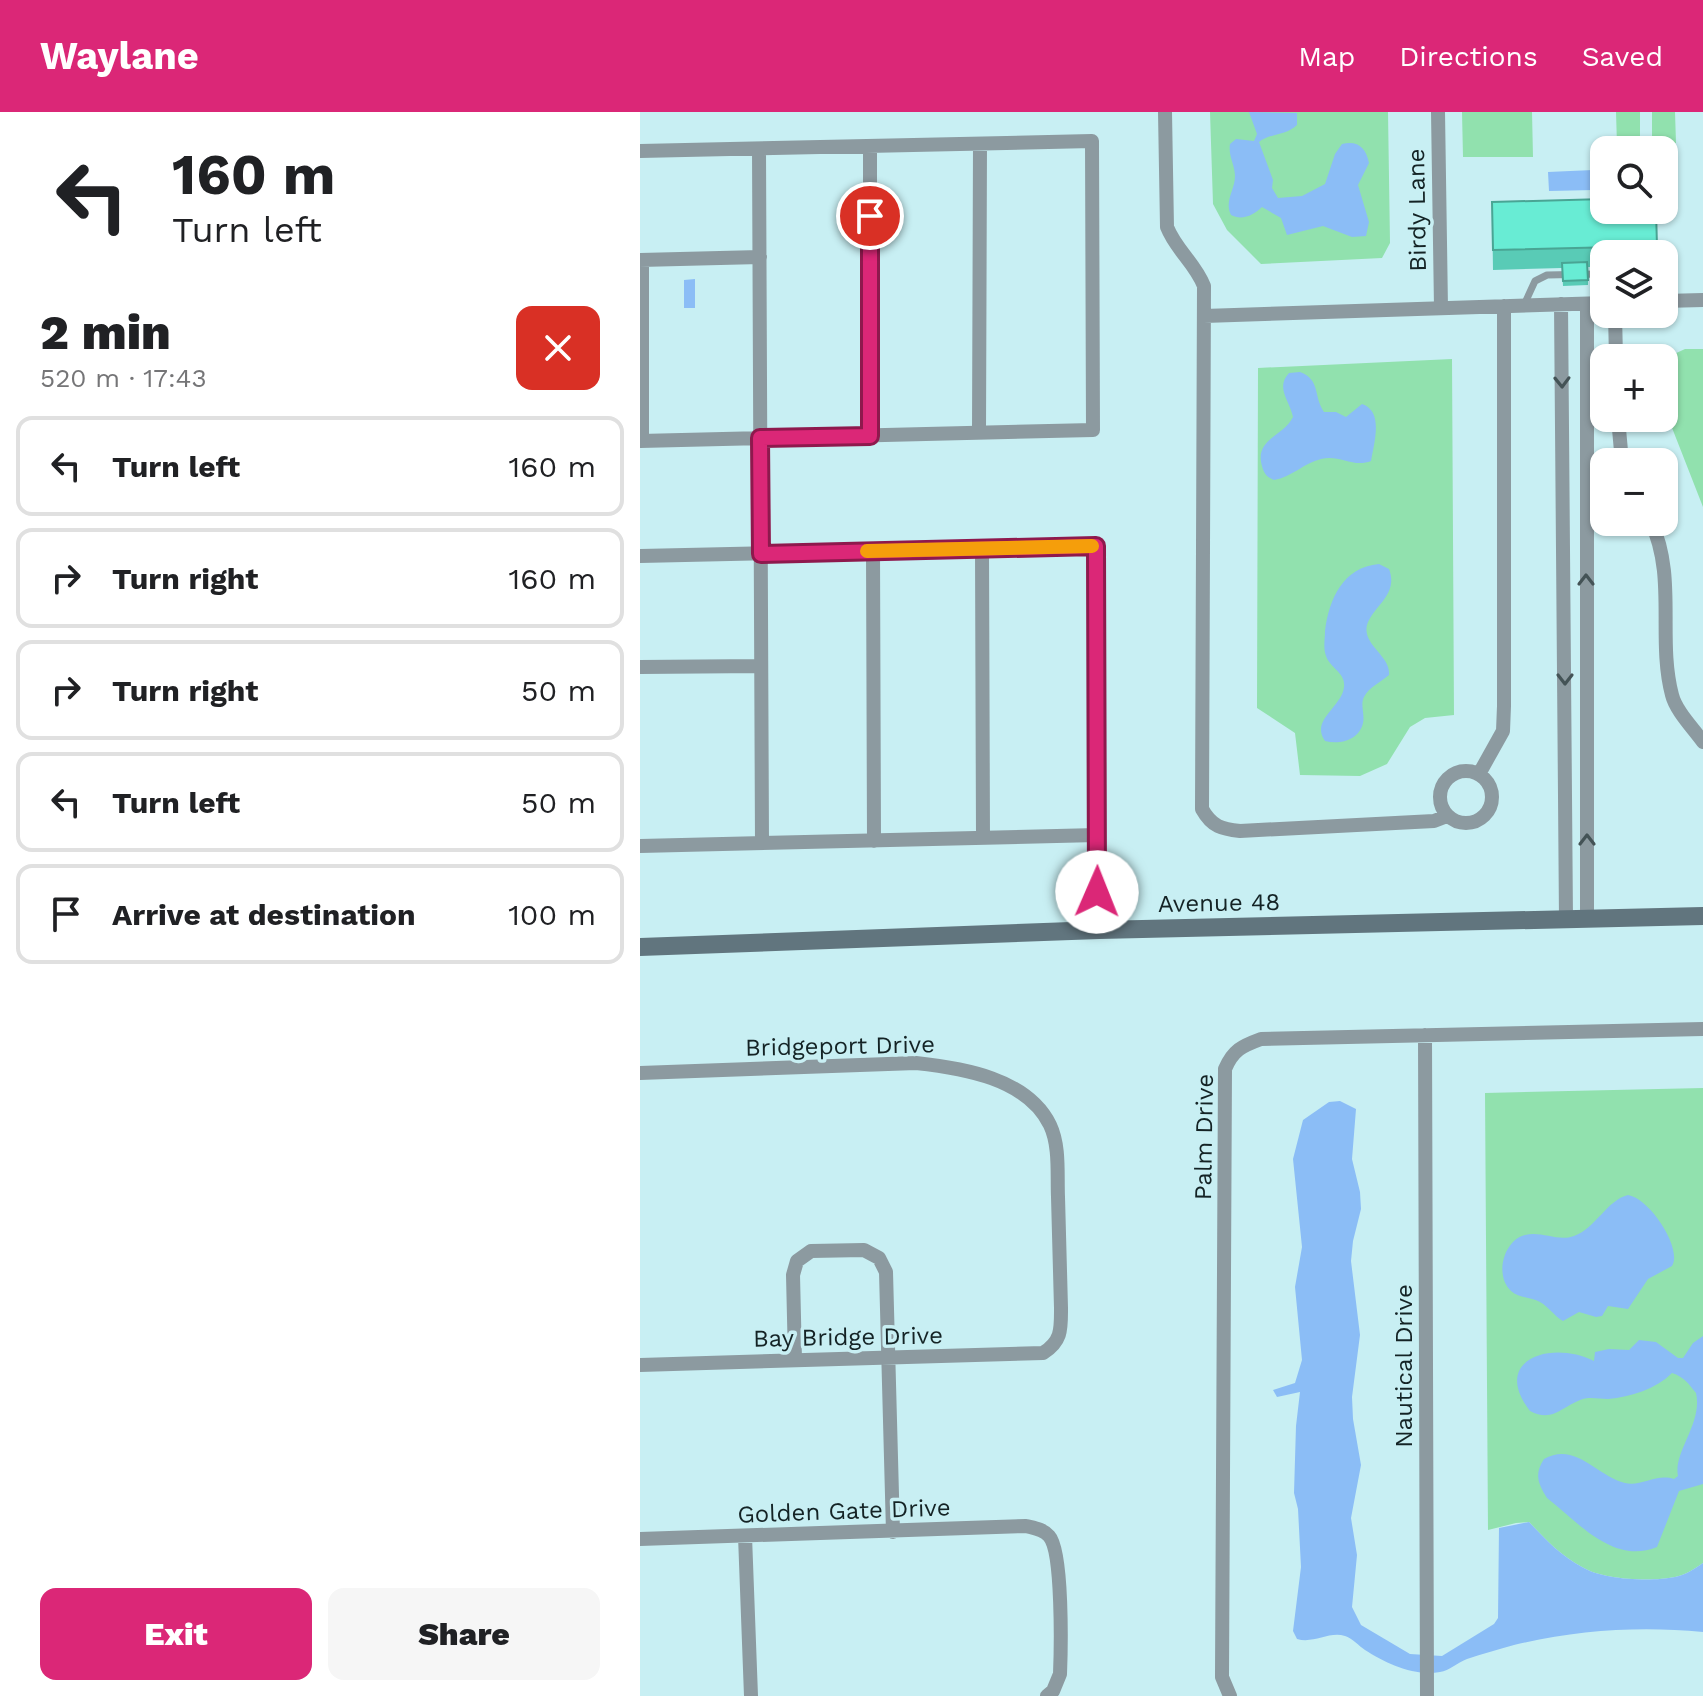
<!DOCTYPE html>
<meta charset="utf-8">
<style>
body{margin:0;font-family:"Work Sans",sans-serif;background:#f6f6f6;color:#202124;height:100vh;display:flex;flex-direction:column;font-size:30px;white-space:nowrap}
*{box-sizing:border-box;margin:0}
p{font-size:26px;color:#757577}
.icon{flex:none;width:44px;height:44px;fill:none;stroke:currentColor;stroke-width:2;stroke-linecap:round;stroke-linejoin:round}
.map{position:relative;flex:1;overflow:hidden}
.panel{display:flex;flex-direction:column;background:#fff;width:640px}
.panel>*{flex:none}
.banner{background:#fff;color:#202124;overflow:hidden}
.buttons{position:absolute;left:950px;top:24px;display:grid;gap:16px}
.buttons a{display:grid;place-items:center;width:88px;height:88px;border-radius:16px;background:#fff;box-shadow:0 2px 6px #0004;font-size:40px}
.pin{position:absolute;display:grid;place-items:center;width:68px;height:68px;color:#fff;margin:-34px;border:4px solid #fff;border-radius:50%;box-shadow:0 2px 8px #0007}
.me{position:absolute;width:88px;margin:-44px;rotate:1deg;stroke-linejoin:round;filter:drop-shadow(0 0 6px #0008)}
.turn{display:flex;align-items:center;gap:28px;height:168px;padding:0 40px;font-size:36px}
.turn .icon{width:104px;height:104px;stroke-width:2.5}
.turn b{display:block;font-size:56px;line-height:68px}
.round{display:grid;place-items:center;flex:none;width:84px;height:84px;border-radius:16px;background:#f6f6f6}
.headline{display:flex;align-items:center;justify-content:space-between;height:136px;padding:0 40px}
h1{font-size:48px;font-weight:800;line-height:60px}
.primary-button{display:flex;gap:16px;margin-top:auto;padding:16px 40px}
.primary-button a{flex:1;height:92px;border-radius:16px;background:#db2777;color:#fff;font-size:32px;font-weight:800;line-height:92px;text-align:center}
.primary-button a+a{background:#f6f6f6;color:#202124}
ul{padding:0;list-style:none}
li{display:flex;align-items:center;gap:24px;height:100px;margin:0 16px 12px;padding:0 24px;border:4px solid #e0e0e0;border-radius:16px}
li div{flex:1}
li b{display:block;font-size:30px}
li em{font-style:normal}
header{display:flex;align-items:center;gap:48px;box-sizing:border-box;height:112px;padding:0 40px;background:#db2777;color:#fff}
header strong{font-size:38px}
nav{display:flex;gap:44px;margin-inline-start:auto;font-size:28px}
main{display:flex;flex:1;min-height:0}
.map>svg:first-child{display:block}
.green{fill:#91e1ae}
.water{fill:#8bbdf6}
.lines{fill:none;stroke-linecap:round;stroke-linejoin:round}
.lane{stroke:#8c9aa0;stroke-width:7}
.street{stroke:#8c9aa0;stroke-width:14}
.secondary{stroke:#61757e;stroke-width:18}
.wall{fill:#59cbb6}
.building{fill:#68ecd4;stroke:#49a594;stroke-width:2}
.oneway{stroke:#445356}
.route-casing{stroke:#8e194d;stroke-width:20}
.route{stroke:#db2777;stroke-width:14}
.slow{stroke:#f59e0b;stroke-width:14}
.labels{text-anchor:middle;dominant-baseline:central;stroke-width:7;stroke-linejoin:round;paint-order:stroke}
.street-label{font-size:24px;fill:#142325;stroke:#c8eff3}
</style>
<header>
<strong>Waylane</strong>
<nav><a>Map</a><a>Directions</a><a>Saved</a></nav>
</header>
<main>
<section class="panel">
<div class="banner">
<div class="turn"><svg class="icon" aria-label="left" viewBox="0 0 24 24"><path d="M17 20v-9H6M10 6l-5 5 5 5"/></svg><div><b>160 m</b>Turn left</div></div>
</div>
<div class="headline"><div><h1>2 min</h1><p>520 m · 17:43</p></div><a class="round" style="background:#d93025;color:#fff"><svg class="icon" aria-label="close" viewBox="0 0 24 24"><path d="M6 6l12 12M18 6L6 18"/></svg></a></div>
<ul>
<li><svg class="icon" aria-label="left" viewBox="0 0 24 24"><path d="M17 20v-9H6M10 6l-5 5 5 5"/></svg><div><b>Turn left</b></div><em>160 m</em></li>
<li><svg class="icon" aria-label="right" viewBox="0 0 24 24"><path d="M7 20v-9h11M14 6l5 5-5 5"/></svg><div><b>Turn right</b></div><em>160 m</em></li>
<li><svg class="icon" aria-label="right" viewBox="0 0 24 24"><path d="M7 20v-9h11M14 6l5 5-5 5"/></svg><div><b>Turn right</b></div><em>50 m</em></li>
<li><svg class="icon" aria-label="left" viewBox="0 0 24 24"><path d="M17 20v-9H6M10 6l-5 5 5 5"/></svg><div><b>Turn left</b></div><em>50 m</em></li>
<li><svg class="icon" aria-label="arrive" viewBox="0 0 24 24"><path d="M6 21V4h12l-3 4 3 4H6"/></svg><div><b>Arrive at destination</b></div><em>100 m</em></li>
</ul>
<div class="primary-button"><a>Exit</a><a>Share</a></div>
</section>
<div class="map">
<svg width="1063" height="1584" viewBox="0 0 1063 1584">
<rect width="100%" height="100%" fill="#c8eff3"/>
<path class="green" d="M 570,0 L 748,0 L 750,131 L 742,146 L 621,152 L 587,118 L 573,92 Z
M 822,0 L 892,0 L 893,45 L 823,45 Z
M 976,0 L 1000,0 L 1000,32 L 977,33 Z
M 1012,0 L 1035,0 L 1036,31 L 1012,32 Z
M 1045,237 L 1063,237 L 1063,395 L 1027,303 L 1024,292 L 1024,252 L 1032,243 Z
M 812,247 L 814,603 L 785,606 L 770,615 L 747,652 L 720,664 L 660,663 L 655,621 L 617,596 L 618,256 Z
M 1063,976 L 1063,1451 C 1054,1457 1046,1463 1035,1465 C 1011,1470 963,1468 942,1455 C 921,1444 905,1427 889,1410 L 876,1411 L 848,1418 L 845,981 Z"/>
<path class="water" d="M 609,0 L 657,1 L 657,13 C 646,24 630,21 619,30 L 633,68 L 632,76 L 638,86 L 662,84 L 685,72 L 695,42 L 702,32 C 717,28 726,35 729,51 L 718,73 L 729,110 L 726,124 L 712,125 L 683,114 L 647,123 L 641,106 L 622,95 C 614,103 602,109 591,103 C 584,89 595,78 595,64 C 595,53 588,44 590,32 L 596,27 L 614,29 L 617,22 Z
M 953,58 L 954,78 L 909,79 L 908,60 Z
M 55,167 L 55,196 L 44,196 L 44,168 Z
M 660,260 C 681,268 673,284 684,300 L 696,300 L 706,305 L 722,292 C 744,299 734,331 731,349 C 713,356 699,342 681,347 C 664,351 652,365 634,368 C 627,365 624,362 622,354 C 614,327 644,324 653,305 C 650,289 635,276 649,261 Z
M 739,452 L 749,457 C 759,483 733,494 727,513 C 722,533 751,544 749,563 C 741,570 729,575 724,585 C 720,593 725,602 723,611 C 719,628 700,633 685,629 C 670,608 702,595 704,575 C 706,561 690,556 686,544 C 683,536 685,527 685,519 C 689,487 703,455 739,452 Z
M 700,989 L 716,997 L 712,1047 L 720,1080 L 721,1097 L 713,1129 L 711,1149 L 720,1223 L 712,1285 L 713,1307 L 721,1353 L 711,1406 L 717,1443 L 712,1495 L 721,1513 L 770,1542 L 802,1544 L 854,1512 L 858,1506 L 859,1416 L 889,1410 C 905,1427 921,1444 942,1455 C 963,1468 1011,1470 1035,1465 C 1046,1463 1054,1457 1063,1451 L 1063,1520 C 999,1514 937,1518 874,1533 C 859,1537 842,1542 827,1547 C 818,1550 809,1559 800,1560 C 775,1565 745,1551 725,1538 C 719,1534 712,1526 705,1524 C 689,1519 674,1532 657,1527 L 653,1519 L 661,1455 L 658,1397 L 654,1381 L 656,1314 L 660,1280 L 637,1285 L 633,1278 L 655,1271 L 662,1248 L 655,1175 L 662,1135 L 653,1047 L 663,1008 L 689,990 Z
M 988,1083 C 1009,1086 1043,1136 1032,1154 L 1008,1167 L 988,1197 L 968,1194 L 962,1204 L 956,1205 L 939,1200 L 923,1209 C 914,1204 909,1195 900,1190 C 891,1185 879,1186 871,1179 C 854,1163 864,1128 885,1123 C 902,1119 918,1130 934,1124 C 956,1116 967,1088 988,1083 Z
M 1063,1224 L 1063,1372 L 1039,1379 L 1017,1435 C 973,1453 938,1410 907,1386 C 898,1372 894,1362 904,1347 C 935,1329 957,1364 985,1371 C 1001,1375 1016,1361 1034,1367 L 1038,1364 C 1033,1340 1063,1311 1056,1281 C 1048,1271 1044,1265 1032,1261 C 1016,1277 991,1285 968,1287 C 960,1287 950,1285 943,1287 C 922,1294 913,1311 890,1299 C 850,1247 912,1228 954,1249 L 955,1240 L 969,1237 L 989,1238 L 999,1228 L 1016,1230 L 1038,1246 L 1043,1246 L 1053,1231 Z"/>
<g class="lines">
<path class="lane" d="M 884,193 L 895,169 L 907,163 L 956,162 L 964,165"/>
<path class="street" d="M 525,0 L 527,115 C 536,138 555,151 564,174 L 562,697 C 572,715 582,717 600,719 L 794,709 L 807,704
M 798,0 L 801,196
M 230,34 L 230,324
M 119,37 L 122,731
M 0,39 L 452,29 L 453,318 L 0,329
M 0,148 L 120,145
M 1024,189 L 1063,188
M 921,192 L 926,807
M 947,192 L 947,806
M 975,202 L 976,246
M 564,204 L 964,191
M 978,306 L 982,350
M 339,321 L 340,32
M 2,329 L 2,148
M 1011,410 C 1037,465 1017,526 1032,583 C 1036,599 1053,616 1063,630
M 342,437 L 343,726
M 233,439 L 234,729
M 0,444 L 456,434 L 459,818
M 0,555 L 121,554
M800 685a26 26 0 1 1 52 0a26 26 0 1 1-52 0Z
M 839,662 L 863,619 L 864,594 L 864,194
M 0,734 L 457,723
M 785,923 L 787,1584
M 0,961 L 276,951 C 322,956 387,966 410,1013 C 420,1034 417,1062 418,1085 C 419,1122 420,1159 421,1196 C 421,1217 422,1229 403,1241 L 0,1253
M 155,1248 L 153,1163 L 157,1149 L 171,1139 L 224,1138 L 239,1146 L 246,1160 L 253,1420
M 105,1424 L 111,1584
M 0,1427 L 386,1414 C 394,1416 403,1417 409,1424 C 423,1439 421,1538 420,1562 L 413,1579 L 407,1584
M 590,1584 L 582,1565 L 585,957 C 593,938 602,934 621,927 L 1063,917"/>
<path class="secondary" d="M 0,835 L 459,818 L 1063,804"/>
</g>
<path class="wall" d="M 852,90 L 1017,134 L 1017,142 L 964,142 L 964,155 L 948,155 L 948,173 L 923,174 L 922,156 L 853,158 Z"/>
<path class="building" d="M 964,87 L 964,98 L 1016,98 L 1017,134 L 853,138 L 852,90 Z
M 947,150 L 948,168 L 923,169 L 922,151 Z"/>
<defs><path id="oneway-chevron" d="M-2-3.5L2.5 0L-2 3.5" fill="none" stroke-width="1.6" stroke-linecap="round" stroke-linejoin="round" transform="scale(2)"/></defs>
<g class="oneway">
<use href="#oneway-chevron" transform="translate(922 270) rotate(89)"/>
<use href="#oneway-chevron" transform="translate(946 468) rotate(-90)"/>
<use href="#oneway-chevron" transform="translate(925 567) rotate(90)"/>
<use href="#oneway-chevron" transform="translate(947 728) rotate(-90)"/>
</g>
<g class="lines">
<g class="route-casing">
<path id="route" d="M 230,104 L 230,324 L 120,326 L 121,442 L 456,434 L 457,780"/>
</g>
<use href="#route" class="route"/>
<path class="slow" d="M 227,439 L 452,434"/>
</g>
<g class="labels">
<g class="street-label">
<text transform="translate(777 98) rotate(-91)">Birdy Lane</text>
<text transform="translate(579 791) rotate(-1)">Avenue 48</text>
<text transform="translate(200 934) rotate(-1)">Bridgeport Drive</text>
<text transform="translate(564 1025) rotate(-89)">Palm Drive</text>
<text transform="translate(208 1225) rotate(-1)">Bay Bridge Drive</text>
<text transform="translate(764 1254) rotate(-90)">Nautical Drive</text>
<text transform="translate(204 1399) rotate(-2)">Golden Gate Drive</text>
</g>
</g>
</svg>
<div class="buttons">
<a><svg class="icon" aria-label="search" viewBox="0 0 24 24"><circle cx="10" cy="10" r="6"/><path d="M15 15l6 6"/></svg></a>
<a><svg class="icon" aria-label="layers" viewBox="0 0 24 24"><path d="M12 4l9 5-9 5-9-5zM3 14l9 5 9-5"/></svg></a>
<a>+</a>
<a>−</a>
</div>
<div class="pin" style="left:230px;top:104px;background:#d93025"><svg class="icon" aria-label="arrive" viewBox="0 0 24 24"><path d="M6 21V4h12l-3 4 3 4H6"/></svg></div>
<svg class="me" style="left:457px;top:780px" viewBox="-20 -20 40 40"><circle r="19" fill="#fff"/><path d="M0-13L10 11 0 6-10 11z" fill="#db2777"/></svg>
</div>
</main>
